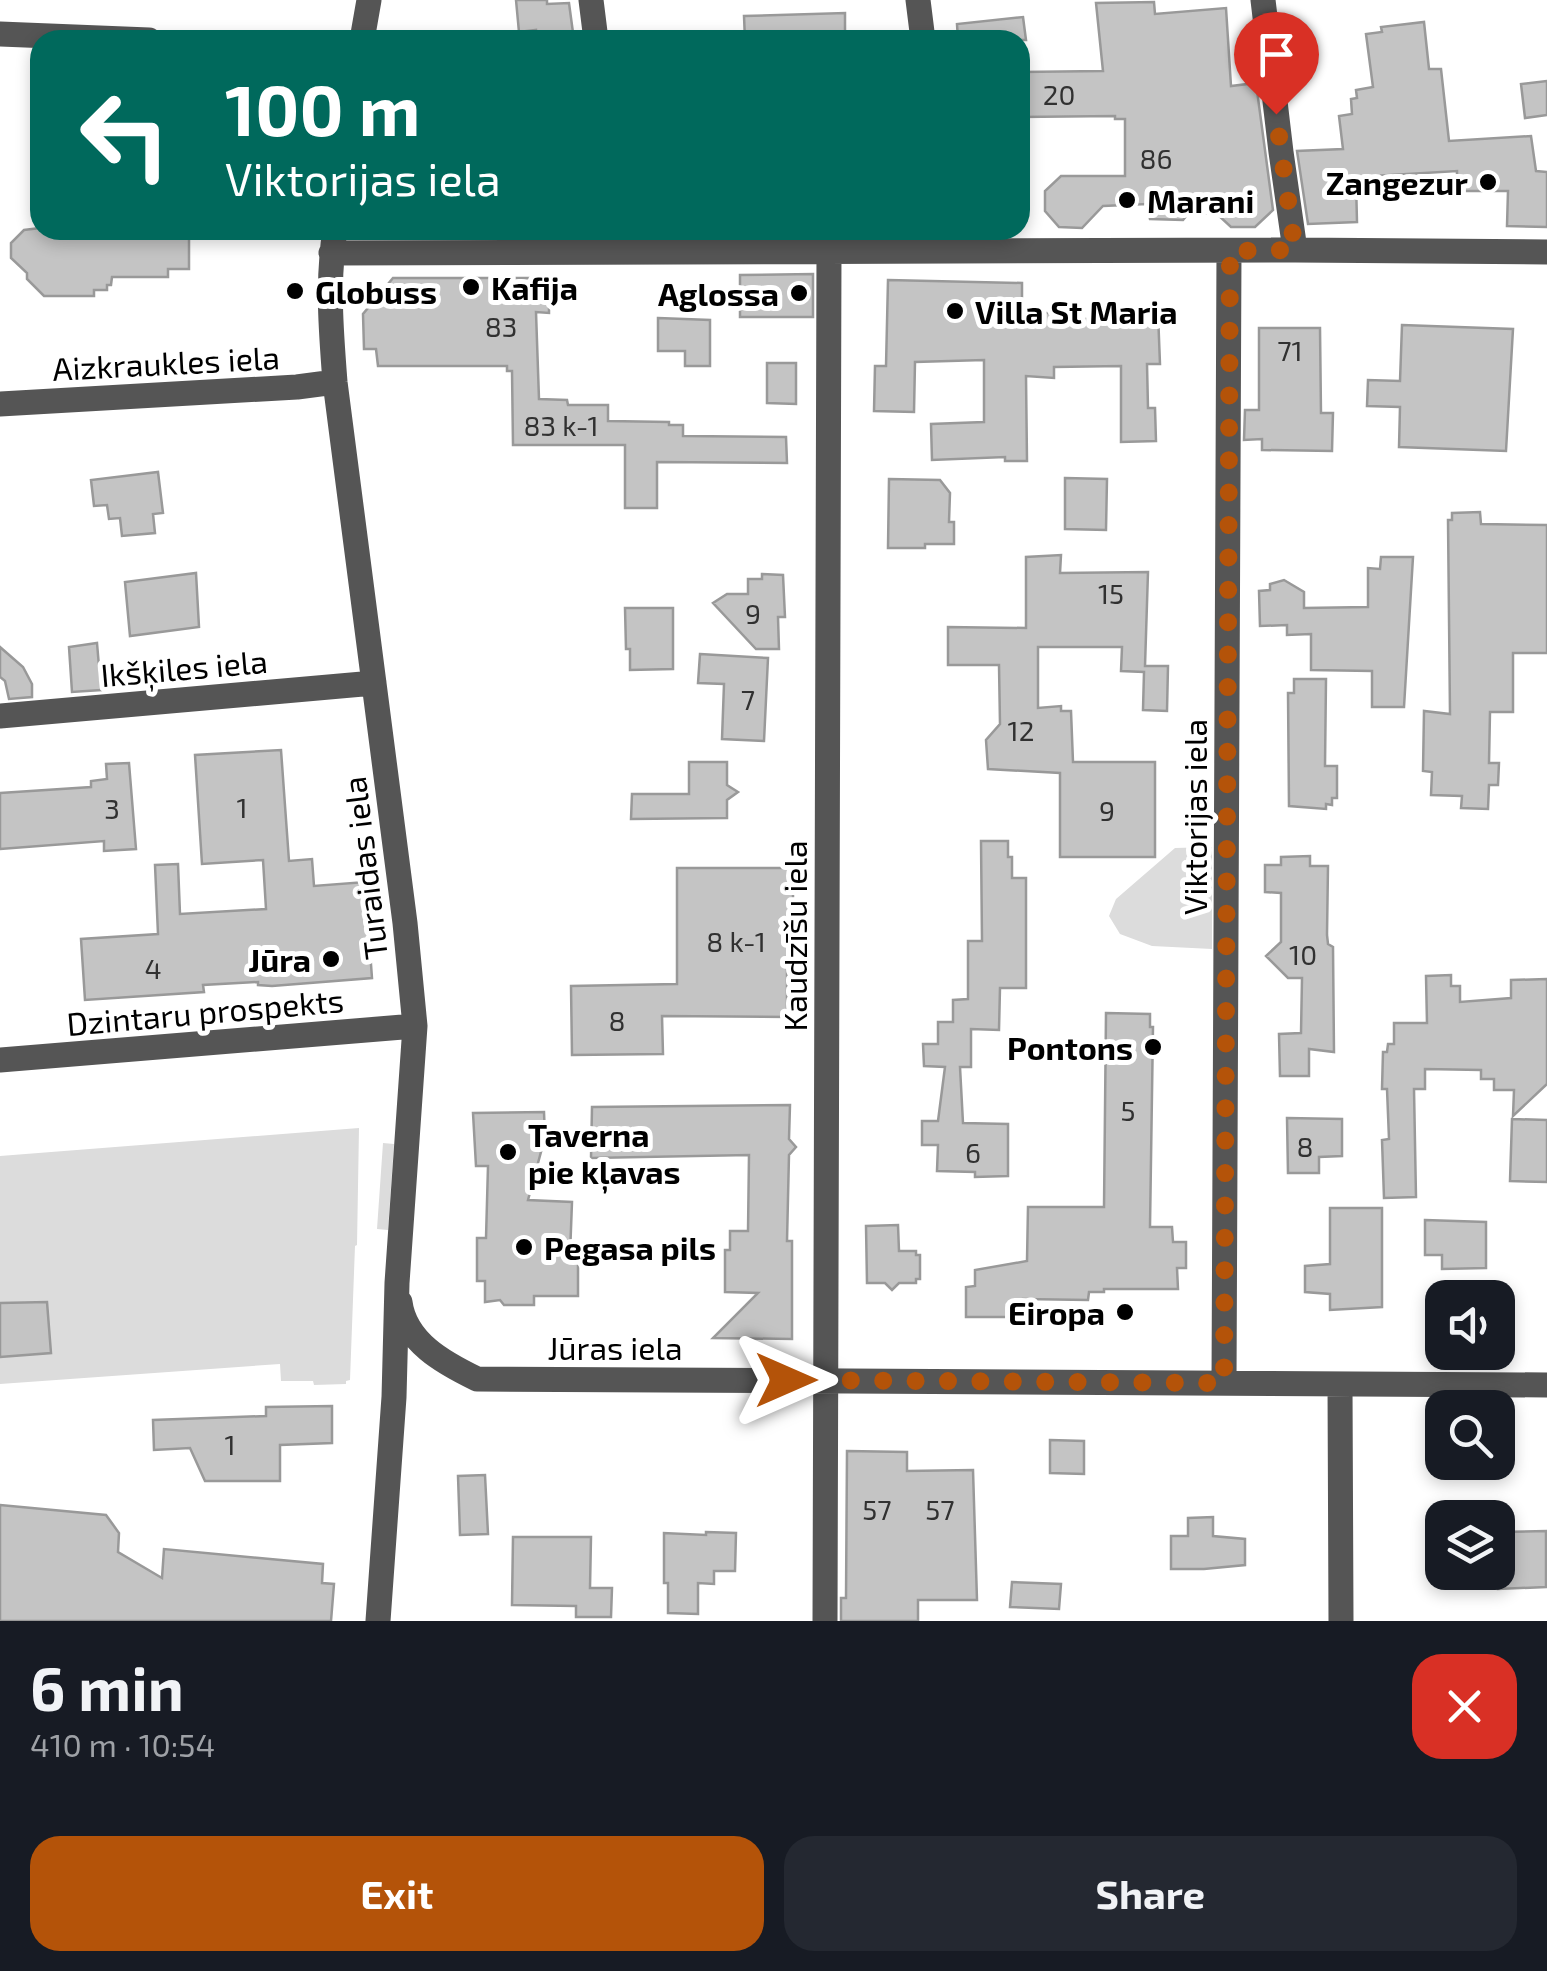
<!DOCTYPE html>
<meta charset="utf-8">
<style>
body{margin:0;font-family:"Exo 2",sans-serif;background:#242831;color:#f1f3f6;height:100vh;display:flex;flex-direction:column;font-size:38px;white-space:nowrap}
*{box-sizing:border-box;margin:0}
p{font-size:32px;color:#9ea1a6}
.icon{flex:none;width:55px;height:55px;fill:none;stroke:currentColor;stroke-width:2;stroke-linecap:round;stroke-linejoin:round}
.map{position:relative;height:1621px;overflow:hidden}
.panel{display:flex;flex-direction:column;background:#171b24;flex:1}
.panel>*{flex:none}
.guide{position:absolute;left:30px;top:30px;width:1000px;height:210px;border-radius:30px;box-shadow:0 5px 15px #0003;background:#00695c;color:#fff;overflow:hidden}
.buttons{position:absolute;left:1425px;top:1280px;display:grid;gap:20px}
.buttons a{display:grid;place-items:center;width:90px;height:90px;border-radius:20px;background:#171b24;box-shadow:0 5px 15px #0003;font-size:50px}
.pin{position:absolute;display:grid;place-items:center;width:85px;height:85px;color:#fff;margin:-102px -42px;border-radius:50% 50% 50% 0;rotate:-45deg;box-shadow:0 0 10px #0007}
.pin .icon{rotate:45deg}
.me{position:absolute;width:110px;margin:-55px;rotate:90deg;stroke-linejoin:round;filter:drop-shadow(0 0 8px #0008)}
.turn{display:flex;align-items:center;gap:35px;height:210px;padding:0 30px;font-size:45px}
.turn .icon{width:130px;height:130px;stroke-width:2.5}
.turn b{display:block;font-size:70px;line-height:85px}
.round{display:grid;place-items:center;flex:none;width:105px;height:105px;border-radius:30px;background:#242831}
.headline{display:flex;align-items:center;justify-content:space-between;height:170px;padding:0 30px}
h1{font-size:60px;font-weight:700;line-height:75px}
.primary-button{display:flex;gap:20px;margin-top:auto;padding:20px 30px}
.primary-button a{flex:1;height:115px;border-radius:30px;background:#b45309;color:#fff;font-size:40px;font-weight:700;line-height:115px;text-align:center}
.primary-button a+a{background:#242831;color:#f1f3f6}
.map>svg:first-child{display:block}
.green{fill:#dcdcdc}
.building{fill:#c4c4c4;stroke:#999;stroke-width:2.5}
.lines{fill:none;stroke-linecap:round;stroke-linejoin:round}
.minor{stroke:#555;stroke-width:25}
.route{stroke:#b45309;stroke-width:18;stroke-dasharray:0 32.4}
.poi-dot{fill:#000;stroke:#fff;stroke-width:4}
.labels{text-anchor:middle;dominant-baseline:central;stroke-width:10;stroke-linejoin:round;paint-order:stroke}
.number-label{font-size:28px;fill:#313131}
.poi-label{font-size:32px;font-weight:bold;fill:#000;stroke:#fff;text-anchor:start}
.street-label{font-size:32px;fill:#000;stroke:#fff}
</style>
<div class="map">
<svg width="1547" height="1621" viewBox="0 0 1547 1621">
<rect width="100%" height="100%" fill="#fff"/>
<path class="green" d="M 1212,847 L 1212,949 L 1152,946 L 1120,934 L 1109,916 L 1116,899 L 1175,848 Z
M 359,1128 L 357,1245 L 355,1246 L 350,1380 L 346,1381 L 346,1384 L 314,1385 L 313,1381 L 281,1381 L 280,1364 L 0,1384 L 0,1156 Z
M 383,1143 L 394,1144 L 388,1230 L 377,1229 Z"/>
<path class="building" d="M 516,0 L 547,0 L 547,4 L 569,3 L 574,40 L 537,40 L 536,30 L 519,32 Z
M 1154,2 L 1155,14 L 1226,8 L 1231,86 L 1256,83 L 1273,210 L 1255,227 L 1231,227 L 1216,213 L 1188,214 L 1183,220 L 1150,219 L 1147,204 L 1103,206 L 1082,228 L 1059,227 L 1045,211 L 1045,191 L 1061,176 L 1125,176 L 1125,119 L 1115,119 L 1115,116 L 1020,117 L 1020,72 L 1103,71 L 1096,3 Z
M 845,13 L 845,40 L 745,40 L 744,16 Z
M 1023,17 L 1026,40 L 958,40 L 957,24 Z
M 1424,22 L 1429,69 L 1441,69 L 1449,141 L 1531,136 L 1536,171 L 1547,172 L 1547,227 L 1507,226 L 1508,191 L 1457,191 L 1457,171 L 1375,176 L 1376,180 L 1356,182 L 1357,222 L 1308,224 L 1297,151 L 1343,149 L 1339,116 L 1352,114 L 1351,99 L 1357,98 L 1356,90 L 1373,87 L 1366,34 L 1382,32 L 1381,27 Z
M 1547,81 L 1547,115 L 1525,118 L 1521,84 Z
M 40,228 L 189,230 L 189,269 L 168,269 L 168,277 L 112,277 L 111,285 L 107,285 L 107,290 L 94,290 L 94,296 L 44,296 L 27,279 L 27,273 L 11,258 L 11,243 L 24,230 Z
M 813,274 L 813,317 L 740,317 L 740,275 Z
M 393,278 L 549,278 L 549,313 L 536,312 L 539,399 L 567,400 L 568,405 L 608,405 L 608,421 L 669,422 L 669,425 L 683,425 L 683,436 L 786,437 L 787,463 L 657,462 L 657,508 L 625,508 L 625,445 L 513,445 L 512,371 L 507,371 L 507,366 L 378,366 L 376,349 L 364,349 L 363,314 Z
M 888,280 L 1022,283 L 1022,313 L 1054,313 L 1054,319 L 1128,319 L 1128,314 L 1158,313 L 1160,364 L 1147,364 L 1148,408 L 1155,408 L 1156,441 L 1121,442 L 1121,366 L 1054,367 L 1054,378 L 1026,376 L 1027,461 L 1005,461 L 1005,457 L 932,460 L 931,424 L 984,422 L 984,360 L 915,362 L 914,412 L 874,411 L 875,366 L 886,366 Z
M 658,318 L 710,320 L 710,366 L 685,366 L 685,351 L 658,351 Z
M 1402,325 L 1513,329 L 1506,451 L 1399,447 L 1400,407 L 1367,406 L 1368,380 L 1400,381 Z
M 1259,328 L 1320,328 L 1321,413 L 1333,413 L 1332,451 L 1262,450 L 1262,439 L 1244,440 L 1245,410 L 1259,410 Z
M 767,363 L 796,363 L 796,404 L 767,403 Z
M 158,472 L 163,513 L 153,514 L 155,533 L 122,536 L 120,518 L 109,519 L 107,505 L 94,506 L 91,480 Z
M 1065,478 L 1107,479 L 1106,530 L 1065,529 Z
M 889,479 L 940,480 L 950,493 L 949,522 L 954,522 L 954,544 L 925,544 L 925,548 L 888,548 Z
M 1480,512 L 1481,524 L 1547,525 L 1547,653 L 1513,653 L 1513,712 L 1490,712 L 1489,763 L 1499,763 L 1498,785 L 1489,785 L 1488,809 L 1461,808 L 1462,796 L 1431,795 L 1432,772 L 1423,771 L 1424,711 L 1450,714 L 1448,520 L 1452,520 L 1452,513 Z
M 1061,555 L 1060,573 L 1148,572 L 1145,666 L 1168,666 L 1167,711 L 1143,710 L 1144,672 L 1121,671 L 1122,647 L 1038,647 L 1038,708 L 1061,706 L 1061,711 L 1071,711 L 1073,762 L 1155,762 L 1155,857 L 1060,857 L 1060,773 L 988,769 L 986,740 L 1000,724 L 999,665 L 948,665 L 948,627 L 1026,628 L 1026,557 Z
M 1381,557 L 1413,557 L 1404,707 L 1372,707 L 1372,671 L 1311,670 L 1311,634 L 1287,635 L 1287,625 L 1260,626 L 1259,591 L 1270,590 L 1270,584 L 1284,580 L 1304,592 L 1304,608 L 1368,607 L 1368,568 L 1380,569 Z
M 196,573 L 199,627 L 130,636 L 125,582 Z
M 762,574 L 783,575 L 785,617 L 778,617 L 779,649 L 756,649 L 713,603 L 727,594 L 748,594 L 748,579 L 762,579 Z
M 625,608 L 673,608 L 673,669 L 630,670 L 630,649 L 626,649 Z
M 97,643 L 101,690 L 72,692 L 69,647 Z
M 0,647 L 23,667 L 32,684 L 32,697 L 9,699 L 5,681 L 0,677 Z
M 700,654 L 768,658 L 764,741 L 722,739 L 724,684 L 698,683 Z
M 1294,679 L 1326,679 L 1325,766 L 1337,766 L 1337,798 L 1332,798 L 1332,805 L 1326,804 L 1326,809 L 1289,806 L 1288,693 L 1294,693 Z
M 281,750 L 289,861 L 312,859 L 314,886 L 365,882 L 372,978 L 272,986 L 258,985 L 258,982 L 203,985 L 204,992 L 85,1000 L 81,939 L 158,934 L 155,865 L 178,864 L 180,914 L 266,909 L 263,860 L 202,864 L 195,755 Z
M 689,762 L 727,762 L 727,785 L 738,792 L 727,800 L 727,818 L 631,819 L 632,794 L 689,794 Z
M 129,763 L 136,849 L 104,851 L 104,841 L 0,849 L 0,793 L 91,787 L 91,781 L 107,779 L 106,764 Z
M 981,841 L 1008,841 L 1008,857 L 1012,857 L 1012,878 L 1026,878 L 1026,988 L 1000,988 L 999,1030 L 971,1029 L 971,1067 L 960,1067 L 963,1123 L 1008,1124 L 1008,1176 L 975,1177 L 975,1172 L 937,1171 L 938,1145 L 922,1145 L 922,1121 L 938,1121 L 945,1067 L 924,1066 L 923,1044 L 938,1044 L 938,1022 L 953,1022 L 953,1000 L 968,999 L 968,941 L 982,941 Z
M 1310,856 L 1310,866 L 1328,866 L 1327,935 L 1328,944 L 1333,947 L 1334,1052 L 1309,1049 L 1309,1076 L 1280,1076 L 1279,1034 L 1301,1033 L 1302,978 L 1288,978 L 1266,956 L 1281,942 L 1281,893 L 1265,892 L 1265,865 L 1281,865 L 1281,857 Z
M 677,868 L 793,868 L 793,957 L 787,957 L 787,1017 L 662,1016 L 663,1054 L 572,1055 L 571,986 L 677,984 Z
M 1451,975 L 1451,986 L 1460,986 L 1460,1002 L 1511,998 L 1511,980 L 1547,979 L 1547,1084 L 1513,1116 L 1514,1090 L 1494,1090 L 1494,1079 L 1481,1079 L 1481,1070 L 1425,1069 L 1425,1089 L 1414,1089 L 1416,1197 L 1384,1198 L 1382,1140 L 1389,1139 L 1387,1089 L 1382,1089 L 1383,1052 L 1387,1052 L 1388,1044 L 1394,1044 L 1394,1023 L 1427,1023 L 1426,976 Z
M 1106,1013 L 1150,1014 L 1150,1027 L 1153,1027 L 1150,1227 L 1172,1227 L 1173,1242 L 1186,1242 L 1186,1268 L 1177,1268 L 1178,1289 L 1104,1289 L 1104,1292 L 1089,1292 L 1088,1300 L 1023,1299 L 1023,1317 L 966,1317 L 966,1287 L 975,1286 L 975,1270 L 1027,1261 L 1028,1207 L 1104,1207 Z
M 790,1105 L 789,1139 L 796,1147 L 789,1155 L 787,1241 L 792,1241 L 792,1339 L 713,1338 L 758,1293 L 725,1292 L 725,1250 L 730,1250 L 730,1231 L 748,1231 L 749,1155 L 591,1158 L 592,1107 Z
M 544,1112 L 545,1137 L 528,1200 L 572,1202 L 570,1255 L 578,1255 L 578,1296 L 534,1296 L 534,1305 L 504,1305 L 500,1300 L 485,1302 L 485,1281 L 477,1281 L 477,1238 L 486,1238 L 488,1166 L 476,1166 L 473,1113 Z
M 1287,1118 L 1342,1119 L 1342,1156 L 1319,1157 L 1319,1173 L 1288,1173 Z
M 1512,1119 L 1547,1120 L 1547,1182 L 1510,1181 Z
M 1330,1208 L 1382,1208 L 1382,1307 L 1330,1310 L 1330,1294 L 1305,1292 L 1305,1266 L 1330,1264 Z
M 1425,1220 L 1486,1222 L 1486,1268 L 1442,1269 L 1442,1255 L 1425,1255 Z
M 898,1225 L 899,1251 L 916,1251 L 916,1255 L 920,1255 L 920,1279 L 916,1279 L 916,1283 L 899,1283 L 892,1290 L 885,1283 L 867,1283 L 866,1226 Z
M 47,1302 L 51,1353 L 0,1357 L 0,1303 Z
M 332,1406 L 332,1443 L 280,1445 L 280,1481 L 205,1481 L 190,1448 L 154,1450 L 153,1420 L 266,1416 L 266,1407 Z
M 1050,1440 L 1084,1441 L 1084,1474 L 1050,1473 Z
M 847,1451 L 907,1452 L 907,1471 L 973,1470 L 977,1600 L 918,1600 L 918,1621 L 841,1621 L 841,1598 L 846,1598 Z
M 485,1475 L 488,1534 L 460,1535 L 458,1476 Z
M 0,1505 L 106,1515 L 119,1533 L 118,1552 L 162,1578 L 164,1549 L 323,1564 L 322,1583 L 334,1584 L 331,1621 L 0,1621 Z
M 1213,1517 L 1213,1536 L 1245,1539 L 1245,1565 L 1204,1569 L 1171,1569 L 1171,1536 L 1188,1536 L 1188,1518 Z
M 1546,1531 L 1546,1587 L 1498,1589 L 1498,1532 Z
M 706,1532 L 736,1533 L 735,1571 L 714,1571 L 714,1584 L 698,1583 L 698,1614 L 668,1613 L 668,1583 L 664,1583 L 664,1533 L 706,1535 Z
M 513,1537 L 591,1537 L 590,1588 L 612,1588 L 611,1617 L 576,1617 L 576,1606 L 512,1605 Z
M 1012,1582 L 1061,1584 L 1059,1609 L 1010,1607 Z"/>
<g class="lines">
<path class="minor" d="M 591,0 L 596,40
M 918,0 L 923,40
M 1263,0 L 1281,152 L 1295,250
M 0,34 L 149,40
M 362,40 L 369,0
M 335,230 C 327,281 331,331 335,382 L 405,923 L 415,1026 L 397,1283 L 394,1397 L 378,1621
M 331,253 L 1295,250 L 1547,252
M 0,404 L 297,387 L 335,382
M 0,716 L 374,683
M 0,1060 L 415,1026
M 400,1302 C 405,1342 444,1363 477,1379 L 1547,1385
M 1224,1383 L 1229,251
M 1340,1384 L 1341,1621
M 825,1621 L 829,251"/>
</g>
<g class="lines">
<path class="route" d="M 786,1380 L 1224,1383 L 1230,251 L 1295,250 L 1276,114"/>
</g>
<g class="poi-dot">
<circle cx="1488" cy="182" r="10"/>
<circle cx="1127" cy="200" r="10"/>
<circle cx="471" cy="287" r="10"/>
<circle cx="295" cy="291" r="10"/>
<circle cx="799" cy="293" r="10"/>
<circle cx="955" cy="311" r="10"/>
<circle cx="331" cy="959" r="10"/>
<circle cx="1153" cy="1047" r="10"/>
<circle cx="508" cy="1152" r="10"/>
<circle cx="524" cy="1247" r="10"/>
<circle cx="1125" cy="1312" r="10"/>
</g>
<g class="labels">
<g class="number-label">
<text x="1059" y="94">20</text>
<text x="1156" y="158">86</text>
<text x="501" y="326">83</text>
<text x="1290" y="350">71</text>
<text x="561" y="425">83 k-1</text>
<text x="1111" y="593">15</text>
<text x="753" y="613">9</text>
<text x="748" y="699">7</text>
<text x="1021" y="730">12</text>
<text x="242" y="807">1</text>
<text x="112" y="808">3</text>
<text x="1107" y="810">9</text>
<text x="736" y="941">8 k-1</text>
<text x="1303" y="954">10</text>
<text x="153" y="968">4</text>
<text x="617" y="1020">8</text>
<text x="1128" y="1110">5</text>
<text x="1305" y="1146">8</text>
<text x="973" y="1152">6</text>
<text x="230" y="1444">1</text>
<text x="877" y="1509">57</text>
<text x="940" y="1509">57</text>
</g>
<g class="poi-label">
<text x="1468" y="182" text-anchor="end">Zangezur</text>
<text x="1147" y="200">Marani</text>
<text x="491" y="287">Kafija</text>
<text x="315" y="291">Globuss</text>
<text x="779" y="293" text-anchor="end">Aglossa</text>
<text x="975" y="311">Villa St Maria</text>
<text x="311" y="959" text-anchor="end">Jūra</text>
<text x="1133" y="1047" text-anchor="end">Pontons</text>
<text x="528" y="1134">Taverna<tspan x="528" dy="37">pie kļavas</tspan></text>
<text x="544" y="1247">Pegasa pils</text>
<text x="1105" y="1312" text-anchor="end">Eiropa</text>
</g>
<g class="street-label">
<text transform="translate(166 362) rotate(-3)">Aizkraukles iela</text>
<text transform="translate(184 667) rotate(-5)">Ikšķiles iela</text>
<text transform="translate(1194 817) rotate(-90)">Viktorijas iela</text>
<text transform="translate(364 868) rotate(-97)">Turaidas iela</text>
<text transform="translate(794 936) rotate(-90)">Kaudzīšu iela</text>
<text transform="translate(205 1011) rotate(-5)">Dzintaru prospekts</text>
<text x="615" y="1347">Jūras iela</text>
</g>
</g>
</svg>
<div class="buttons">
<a><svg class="icon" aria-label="sound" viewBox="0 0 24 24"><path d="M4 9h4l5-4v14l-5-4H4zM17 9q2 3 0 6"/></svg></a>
<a><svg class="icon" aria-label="search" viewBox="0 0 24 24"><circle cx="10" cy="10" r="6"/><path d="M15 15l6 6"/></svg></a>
<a><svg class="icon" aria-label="layers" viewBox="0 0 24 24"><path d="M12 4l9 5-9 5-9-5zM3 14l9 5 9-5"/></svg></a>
</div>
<div class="pin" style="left:1276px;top:114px;background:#d93025"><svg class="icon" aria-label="arrive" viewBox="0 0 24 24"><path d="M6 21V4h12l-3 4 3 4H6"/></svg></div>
<svg class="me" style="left:786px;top:1380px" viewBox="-20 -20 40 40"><path d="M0-17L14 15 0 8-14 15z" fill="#b45309" stroke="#fff" stroke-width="4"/></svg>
<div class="guide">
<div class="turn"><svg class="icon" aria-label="left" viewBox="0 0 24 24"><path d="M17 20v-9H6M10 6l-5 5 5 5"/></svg><div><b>100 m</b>Viktorijas iela</div></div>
</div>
</div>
<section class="panel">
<div class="headline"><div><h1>6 min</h1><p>410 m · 10:54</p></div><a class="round" style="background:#d93025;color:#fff"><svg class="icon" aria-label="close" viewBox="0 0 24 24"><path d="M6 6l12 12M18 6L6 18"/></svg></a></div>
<div class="primary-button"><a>Exit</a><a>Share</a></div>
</section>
